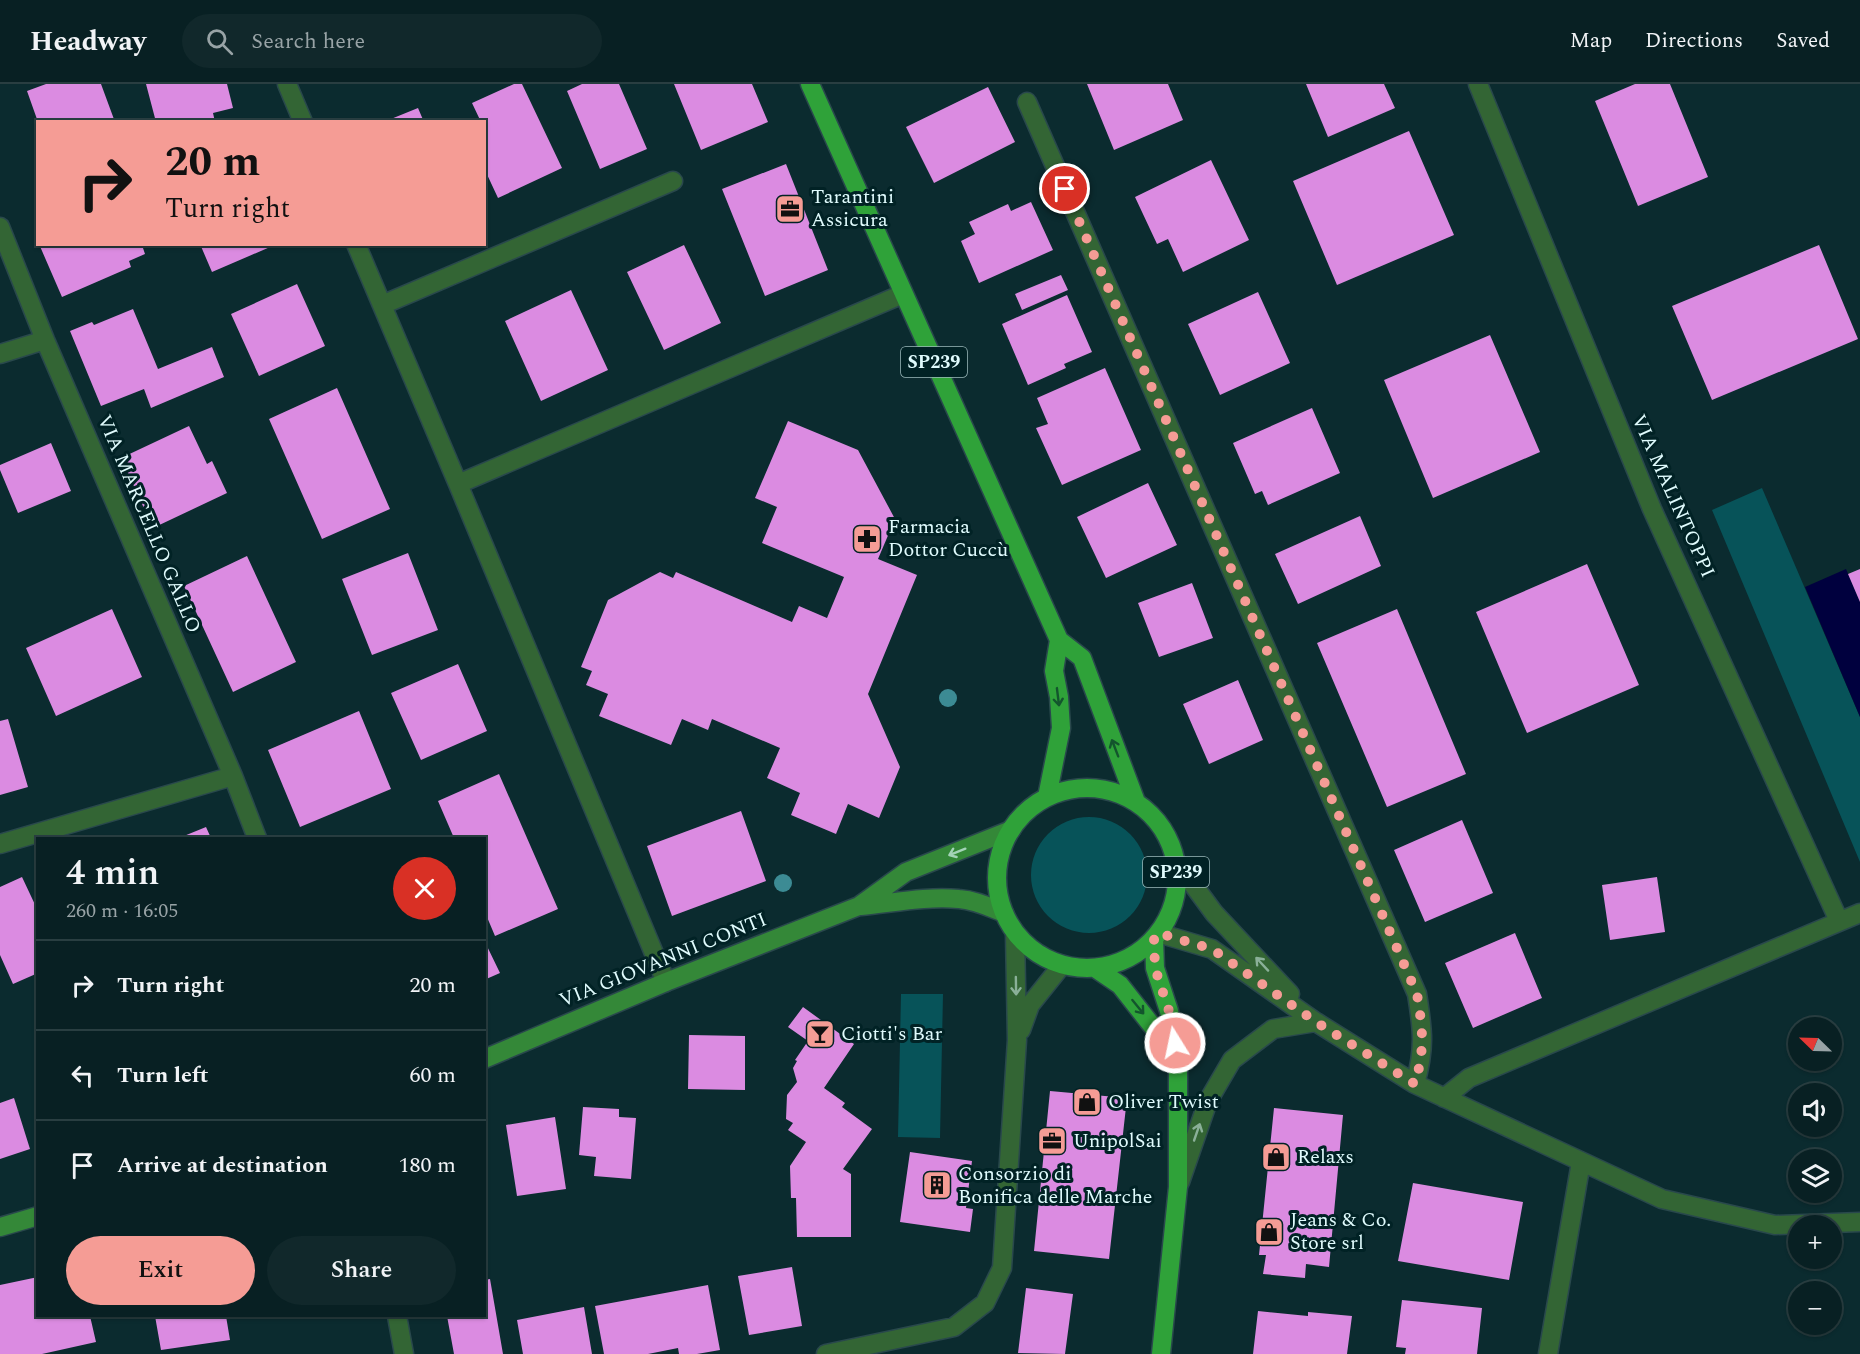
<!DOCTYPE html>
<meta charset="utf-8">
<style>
body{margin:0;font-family:Spectral,serif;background:#11282b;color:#f1f3f6;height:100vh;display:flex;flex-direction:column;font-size:22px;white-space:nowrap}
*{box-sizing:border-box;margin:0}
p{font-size:20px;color:#98a3a6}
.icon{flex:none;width:33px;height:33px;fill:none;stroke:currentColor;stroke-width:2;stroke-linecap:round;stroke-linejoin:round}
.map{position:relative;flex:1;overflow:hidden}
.panel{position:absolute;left:36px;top:753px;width:450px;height:480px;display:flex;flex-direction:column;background:#082023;border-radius:0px;box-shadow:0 2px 4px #0004,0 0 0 2px #293e41}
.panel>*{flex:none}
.top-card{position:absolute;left:36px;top:36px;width:450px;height:126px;border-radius:0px;box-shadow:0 2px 4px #0004,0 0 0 2px #293e41;background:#f59c95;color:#111;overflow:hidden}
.needle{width:39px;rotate:293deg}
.tools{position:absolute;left:1788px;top:933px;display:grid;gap:12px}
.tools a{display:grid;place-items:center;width:54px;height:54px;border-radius:50%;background:#082023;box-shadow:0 2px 4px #0004,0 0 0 2px #293e41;font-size:30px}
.pin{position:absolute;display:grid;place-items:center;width:51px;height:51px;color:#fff;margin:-26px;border:3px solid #fff;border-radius:50%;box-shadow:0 2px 6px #0007}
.me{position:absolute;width:66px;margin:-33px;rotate:350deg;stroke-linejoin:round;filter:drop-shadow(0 0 4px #0008)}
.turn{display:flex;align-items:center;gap:21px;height:126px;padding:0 30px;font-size:27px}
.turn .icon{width:78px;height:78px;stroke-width:2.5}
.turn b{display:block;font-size:42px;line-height:51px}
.round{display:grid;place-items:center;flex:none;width:63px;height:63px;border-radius:32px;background:#11282b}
.summary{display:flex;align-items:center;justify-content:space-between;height:102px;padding:0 30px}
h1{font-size:36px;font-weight:600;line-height:45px}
.action{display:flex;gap:12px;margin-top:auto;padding:12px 30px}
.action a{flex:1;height:69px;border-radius:36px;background:#f59c95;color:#111;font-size:24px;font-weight:600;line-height:69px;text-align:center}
.action a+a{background:#11282b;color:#f1f3f6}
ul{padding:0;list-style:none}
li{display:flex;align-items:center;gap:18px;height:90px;padding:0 30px;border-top:2px solid #293e41}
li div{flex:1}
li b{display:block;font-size:22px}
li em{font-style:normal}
header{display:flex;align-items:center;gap:36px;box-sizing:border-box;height:84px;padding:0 30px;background:#082023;border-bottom:2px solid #293e41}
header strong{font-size:28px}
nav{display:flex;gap:33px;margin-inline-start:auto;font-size:21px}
.search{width:420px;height:54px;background:#11282b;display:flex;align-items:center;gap:15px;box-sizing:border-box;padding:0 21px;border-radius:33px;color:#98a3a6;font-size:22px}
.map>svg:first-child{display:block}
.green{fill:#075359}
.water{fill:#00003e}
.building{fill:#db8be1}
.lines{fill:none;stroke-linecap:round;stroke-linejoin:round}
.street-casing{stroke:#29484c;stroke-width:21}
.secondary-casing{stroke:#29484c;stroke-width:21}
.primary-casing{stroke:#29484c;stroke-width:21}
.street{stroke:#336534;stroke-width:18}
.secondary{stroke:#348838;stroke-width:18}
.primary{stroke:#2fa239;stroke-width:18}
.tree{fill:#3c8b94}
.oneway{stroke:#13552d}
.oneway2{stroke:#a4d3b8}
.oneway3{stroke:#8ab098}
.route{stroke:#f59c95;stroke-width:10;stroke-dasharray:0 18}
.labels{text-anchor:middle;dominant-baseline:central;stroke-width:6;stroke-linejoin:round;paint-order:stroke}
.shield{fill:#012225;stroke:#9dbabc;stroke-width:1.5}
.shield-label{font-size:18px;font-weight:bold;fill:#e0fbfd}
.poi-label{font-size:20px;fill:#e0fbfd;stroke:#012225;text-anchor:start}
.street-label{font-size:20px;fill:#e0fbfd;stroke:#012225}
</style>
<header>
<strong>Headway</strong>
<div class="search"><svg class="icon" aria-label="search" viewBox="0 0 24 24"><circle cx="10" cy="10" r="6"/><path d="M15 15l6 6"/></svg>Search here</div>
<nav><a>Map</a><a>Directions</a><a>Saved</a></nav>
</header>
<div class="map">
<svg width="1860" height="1270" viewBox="0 0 1860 1270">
<rect width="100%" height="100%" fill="#0b2b2f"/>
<path class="green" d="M 1762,404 L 1860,633 L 1860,778 L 1712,426 Z
M1031 791a58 58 0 1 1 116 0a58 58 0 1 1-116 0Z
M 901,910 L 943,910 L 940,1054 L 898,1053 Z"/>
<path class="water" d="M 1846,485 L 1860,518 L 1860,633 L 1805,503 Z"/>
<path class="building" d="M 46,0 L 101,0 L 115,38 L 38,38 L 27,7 Z
M 146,0 L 227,0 L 233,24 L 213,29 L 215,38 L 156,38 Z
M 514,0 L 522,0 L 562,84 L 498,114 L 484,84 L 484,38 L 481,38 L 472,19 Z
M 582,0 L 619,0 L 647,65 L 600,85 L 567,7 Z
M 674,0 L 752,0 L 768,38 L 701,66 Z
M 1087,0 L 1168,0 L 1183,36 L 1114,66 Z
M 1306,0 L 1384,0 L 1395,24 L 1328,53 Z
M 1635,0 L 1670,0 L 1708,93 L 1638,122 L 1595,17 Z
M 988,3 L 1015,58 L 934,99 L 906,43 Z
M 418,24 L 424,38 L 386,38 L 386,37 Z
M 1409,47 L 1454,151 L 1337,201 L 1293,97 Z
M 1211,76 L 1249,156 L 1183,188 L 1168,155 L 1157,160 L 1135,113 Z
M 786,80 L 828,186 L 765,212 L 722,105 Z
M 1031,118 L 1053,166 L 979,199 L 961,157 L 975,150 L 969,138 L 1008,120 L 1011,127 Z
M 39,160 L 151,160 L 143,164 L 145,170 L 129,177 L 131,183 L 62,213 Z
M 200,160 L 277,160 L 212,188 Z
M 684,161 L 721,239 L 664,266 L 627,188 Z
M 1819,161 L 1858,255 L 1712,316 L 1672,222 Z
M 1061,191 L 1068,206 L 1022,226 L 1015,210 Z
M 297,200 L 325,262 L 259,292 L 231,230 Z
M 571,206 L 608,286 L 541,317 L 505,237 Z
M 1258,208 L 1290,279 L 1220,311 L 1188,240 Z
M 1067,211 L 1092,268 L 1064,280 L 1066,284 L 1028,301 L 1002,240 Z
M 133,225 L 158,285 L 212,263 L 224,293 L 151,324 L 144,305 L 101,322 L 70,247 L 92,238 L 94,241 Z
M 1490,251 L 1540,368 L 1433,414 L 1384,296 Z
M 1105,284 L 1141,366 L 1062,401 L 1036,344 L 1048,340 L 1037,314 Z
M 337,304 L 390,425 L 322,455 L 269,335 Z
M 1312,324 L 1340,389 L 1268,421 L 1262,407 L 1255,410 L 1233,359 Z
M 788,337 L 858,366 L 895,435 L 878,475 L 917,491 L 868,610 L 900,683 L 879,734 L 848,720 L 836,750 L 791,731 L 800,709 L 767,694 L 780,664 L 712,635 L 708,646 L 682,635 L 671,661 L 599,632 L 608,610 L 586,601 L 592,587 L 581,583 L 608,516 L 660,488 L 673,494 L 676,488 L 792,538 L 799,522 L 827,534 L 844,493 L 762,459 L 777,423 L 755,414 Z
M 189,342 L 207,380 L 212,377 L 227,409 L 153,444 L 121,374 Z
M 51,359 L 71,407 L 18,429 L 0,386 L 0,381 Z
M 1148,399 L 1177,461 L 1106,494 L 1077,433 Z
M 1360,432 L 1381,482 L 1298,520 L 1275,470 Z
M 408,469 L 438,546 L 372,571 L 342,495 Z
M 247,472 L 296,578 L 233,608 L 184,502 Z
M 1587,480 L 1639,601 L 1527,649 L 1476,528 Z
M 1860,485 L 1860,518 L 1848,490 Z
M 1192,499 L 1213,554 L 1159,573 L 1138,519 Z
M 112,525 L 142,593 L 56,632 L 26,564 Z
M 1397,525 L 1466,690 L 1387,723 L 1317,559 Z
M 458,580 L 487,647 L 421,676 L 391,609 Z
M 1238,596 L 1263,656 L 1209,680 L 1183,620 Z
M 359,627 L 391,705 L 300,743 L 268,666 Z
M 8,635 L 28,703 L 0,711 L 0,637 Z
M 499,690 L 558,825 L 495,852 L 484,826 L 484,754 L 454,754 L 438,717 Z
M 741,727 L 766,797 L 672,832 L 647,762 Z
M 1462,736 L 1493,809 L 1425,838 L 1394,766 Z
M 206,743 L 211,754 L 179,754 Z
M 22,793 L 38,827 L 38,889 L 13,900 L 0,871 L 0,803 Z
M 1657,793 L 1665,848 L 1610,856 L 1602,801 Z
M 1515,849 L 1542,914 L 1473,944 L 1445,879 Z
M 484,856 L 500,889 L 484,896 Z
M 803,923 L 854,960 L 824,1004 L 845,1019 L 842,1023 L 872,1045 L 843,1085 L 851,1090 L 851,1153 L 797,1153 L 796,1114 L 791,1114 L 790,1082 L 806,1058 L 788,1046 L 793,1039 L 786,1035 L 787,1011 L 797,998 L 793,984 L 797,977 L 795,976 L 808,957 L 788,943 Z
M 689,951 L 745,952 L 745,1006 L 688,1005 Z
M 1050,1007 L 1127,1014 L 1109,1175 L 1034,1167 Z
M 14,1014 L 30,1065 L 0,1075 L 0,1019 Z
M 583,1023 L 619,1025 L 619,1033 L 636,1034 L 631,1095 L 594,1092 L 596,1073 L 579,1071 Z
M 1274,1024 L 1343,1031 L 1329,1183 L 1306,1180 L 1305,1194 L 1263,1190 L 1266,1171 L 1259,1171 Z
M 555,1033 L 566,1105 L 517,1112 L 506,1041 Z
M 910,1068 L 972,1077 L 966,1124 L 973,1125 L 970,1148 L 900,1138 Z
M 1413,1099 L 1523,1118 L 1509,1196 L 1398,1177 Z
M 792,1183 L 802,1242 L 749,1251 L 738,1192 Z
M 38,1193 L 38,1232 L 90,1232 L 96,1258 L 42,1270 L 0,1270 L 0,1201 Z
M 490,1195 L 503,1270 L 454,1270 L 447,1232 L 484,1232 L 484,1196 Z
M 708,1201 L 720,1266 L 697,1270 L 679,1270 L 678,1264 L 648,1270 L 604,1270 L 595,1222 Z
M 1026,1204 L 1073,1210 L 1065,1270 L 1018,1269 Z
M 1402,1216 L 1482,1224 L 1477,1270 L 1405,1270 L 1406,1264 L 1396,1263 Z
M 584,1223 L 592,1270 L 523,1270 L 517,1236 Z
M 1258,1227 L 1308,1232 L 1308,1228 L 1352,1232 L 1347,1270 L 1253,1270 Z
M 155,1232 L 226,1232 L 230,1256 L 161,1266 Z"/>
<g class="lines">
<g class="street-casing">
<path id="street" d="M 287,0 L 303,38
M 1478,0 L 1652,425 L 1839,837
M 1027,18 L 1417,910 C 1423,947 1425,964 1415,1000
M 0,143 L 45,256 L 233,692 L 257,754
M 356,160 L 458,400 L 666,898
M 382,221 L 673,97
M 0,270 L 45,256
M 458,400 L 903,210
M 0,760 L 233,692
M 1175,776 L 1214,829 L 1290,910
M 1158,849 L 1212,865 L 1316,938 L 1415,1000 L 1662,1115 L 1775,1141 L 1860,1138
M 1021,946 L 1030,921 L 1062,881
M 1444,1014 L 1469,994 L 1860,829
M 1180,1098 L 1208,1017 L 1232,976 L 1273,945 L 1316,938
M 397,1232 L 404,1270
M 826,1270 L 954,1243 L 985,1219 L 1002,1184 L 1017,956 L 1015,849
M 1548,1270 L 1581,1078"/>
</g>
<g class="secondary-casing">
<path id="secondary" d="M 861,822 C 893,819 926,812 959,815 C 975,816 989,823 1004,829
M 484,975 L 666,898 L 859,822 L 906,788 L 1011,746
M 0,1143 L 38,1132"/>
</g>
<g class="primary-casing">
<path id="primary" d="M 810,0 L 1059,556 L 1082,574 L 1136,718
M997 794a90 90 0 1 1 180 0a90 90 0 1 1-180 0Z
M 1047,713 L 1061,644 L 1059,613 L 1054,587 L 1059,556
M 1154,854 L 1155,884 L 1169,927 L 1178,975 L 1178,1103 L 1161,1270
M 1095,884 L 1120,901 L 1175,971"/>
</g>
<use href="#street" class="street"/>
<use href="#secondary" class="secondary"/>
<use href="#primary" class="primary"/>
</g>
<g class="tree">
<circle cx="948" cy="614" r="9"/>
<circle cx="783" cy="799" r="9"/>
</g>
<defs><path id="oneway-shaft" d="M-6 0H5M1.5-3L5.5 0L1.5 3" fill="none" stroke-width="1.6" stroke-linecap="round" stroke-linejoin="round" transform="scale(1.5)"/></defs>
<g class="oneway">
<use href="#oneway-shaft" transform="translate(1058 613) rotate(83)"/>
<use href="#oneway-shaft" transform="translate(1115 664) rotate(-111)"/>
<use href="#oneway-shaft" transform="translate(1138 923) rotate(51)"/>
</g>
<use class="oneway2" href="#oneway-shaft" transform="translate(957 768) rotate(158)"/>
<g class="oneway3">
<use href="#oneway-shaft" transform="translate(1262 880) rotate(-133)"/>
<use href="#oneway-shaft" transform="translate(1016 902) rotate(89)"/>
<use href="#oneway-shaft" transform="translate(1197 1048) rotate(-71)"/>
</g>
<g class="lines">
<path class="route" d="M 1065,105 L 1417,910 C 1423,947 1425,964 1415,1000 L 1316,938 L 1212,865 L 1158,849 L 1154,854 L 1155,884 L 1169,927 L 1175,959"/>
</g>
<defs>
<g id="office-square" transform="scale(1.5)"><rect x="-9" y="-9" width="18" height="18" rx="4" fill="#f59c95" stroke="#012225"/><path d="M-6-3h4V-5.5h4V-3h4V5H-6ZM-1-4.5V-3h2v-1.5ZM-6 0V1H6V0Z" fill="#111"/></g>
<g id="pharmacy-square" transform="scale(1.5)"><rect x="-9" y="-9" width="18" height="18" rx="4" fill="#f59c95" stroke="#012225"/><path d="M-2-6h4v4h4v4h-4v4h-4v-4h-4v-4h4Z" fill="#111"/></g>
<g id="bar-square" transform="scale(1.5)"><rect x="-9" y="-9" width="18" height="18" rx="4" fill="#f59c95" stroke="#012225"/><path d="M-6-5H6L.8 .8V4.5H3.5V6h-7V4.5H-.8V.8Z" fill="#111"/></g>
<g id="shop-square" transform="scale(1.5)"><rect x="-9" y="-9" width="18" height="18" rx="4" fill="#f59c95" stroke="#012225"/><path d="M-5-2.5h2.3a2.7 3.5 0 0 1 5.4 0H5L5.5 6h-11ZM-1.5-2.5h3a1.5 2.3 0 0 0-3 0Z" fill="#111"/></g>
<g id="building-square" transform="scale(1.5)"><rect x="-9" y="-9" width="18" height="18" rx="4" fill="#f59c95" stroke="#012225"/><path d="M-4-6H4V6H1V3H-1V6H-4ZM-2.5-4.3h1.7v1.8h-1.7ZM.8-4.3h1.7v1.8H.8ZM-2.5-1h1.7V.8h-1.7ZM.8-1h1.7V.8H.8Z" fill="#111"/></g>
</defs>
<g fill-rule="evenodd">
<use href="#office-square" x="790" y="125"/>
<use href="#pharmacy-square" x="867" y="455"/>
<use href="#bar-square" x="820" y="950"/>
<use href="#shop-square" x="1087" y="1018"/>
<use href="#office-square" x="1052" y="1057"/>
<use href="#shop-square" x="1276" y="1073"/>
<use href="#building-square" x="937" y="1101"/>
<use href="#shop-square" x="1269" y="1148"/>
</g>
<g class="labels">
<g class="shield">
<rect x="901" y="263" width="66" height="30" rx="4.5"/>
<rect x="1143" y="773" width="66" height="30" rx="4.5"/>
</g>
<g class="shield-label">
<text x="934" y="278">SP239</text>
<text x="1176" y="788">SP239</text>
</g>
<g class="poi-label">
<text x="811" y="113">Tarantini<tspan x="811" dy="23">Assicura</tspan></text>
<text x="888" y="443">Farmacia<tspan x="888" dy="23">Dottor Cuccù</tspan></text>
<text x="841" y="950">Ciotti's Bar</text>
<text x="1108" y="1018">Oliver Twist</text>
<text x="1073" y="1057">UnipolSai</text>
<text x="1297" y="1073">Relaxs</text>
<text x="958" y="1090">Consorzio di<tspan x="958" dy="23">Bonifica delle Marche</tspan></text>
<text x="1290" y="1136">Jeans &amp; Co.<tspan x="1290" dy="23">Store srl</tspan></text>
</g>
<g class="street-label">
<text transform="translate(1673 412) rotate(66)">VIA MALINTOPPI</text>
<text transform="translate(149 440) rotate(67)">VIA MARCELLO GALLO</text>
<text transform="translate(663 876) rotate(-22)">VIA GIOVANNI CONTI</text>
</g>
</g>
</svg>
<div class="tools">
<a><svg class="needle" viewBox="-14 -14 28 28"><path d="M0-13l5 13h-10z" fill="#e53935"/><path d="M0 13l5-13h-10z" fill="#98a3a6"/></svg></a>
<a><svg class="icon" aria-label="sound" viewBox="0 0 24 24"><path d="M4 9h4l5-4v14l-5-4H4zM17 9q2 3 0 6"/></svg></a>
<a><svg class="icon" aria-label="layers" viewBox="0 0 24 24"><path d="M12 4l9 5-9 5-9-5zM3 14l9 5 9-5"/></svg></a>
<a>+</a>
<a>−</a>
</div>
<div class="pin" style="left:1065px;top:105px;background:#d93025"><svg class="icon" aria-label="arrive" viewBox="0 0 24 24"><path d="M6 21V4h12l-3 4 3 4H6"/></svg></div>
<svg class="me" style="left:1175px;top:959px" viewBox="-20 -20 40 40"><circle r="17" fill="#f59c95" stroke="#fff" stroke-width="3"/><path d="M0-11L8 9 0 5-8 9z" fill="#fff"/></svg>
<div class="top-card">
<div class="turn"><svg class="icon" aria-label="right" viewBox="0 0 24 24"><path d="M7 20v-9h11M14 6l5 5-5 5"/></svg><div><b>20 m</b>Turn right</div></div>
</div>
<section class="panel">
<div class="summary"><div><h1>4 min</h1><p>260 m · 16:05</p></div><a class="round" style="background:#d93025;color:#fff"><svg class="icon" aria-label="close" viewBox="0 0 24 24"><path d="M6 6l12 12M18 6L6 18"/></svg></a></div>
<ul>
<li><svg class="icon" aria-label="right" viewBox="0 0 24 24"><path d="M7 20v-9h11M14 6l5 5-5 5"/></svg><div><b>Turn right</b></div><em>20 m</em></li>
<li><svg class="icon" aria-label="left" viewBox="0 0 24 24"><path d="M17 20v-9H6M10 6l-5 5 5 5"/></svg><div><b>Turn left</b></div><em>60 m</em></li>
<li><svg class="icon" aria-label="arrive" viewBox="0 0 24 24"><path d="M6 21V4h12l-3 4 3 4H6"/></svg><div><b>Arrive at destination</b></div><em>180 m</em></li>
</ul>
<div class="action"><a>Exit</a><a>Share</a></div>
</section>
</div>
